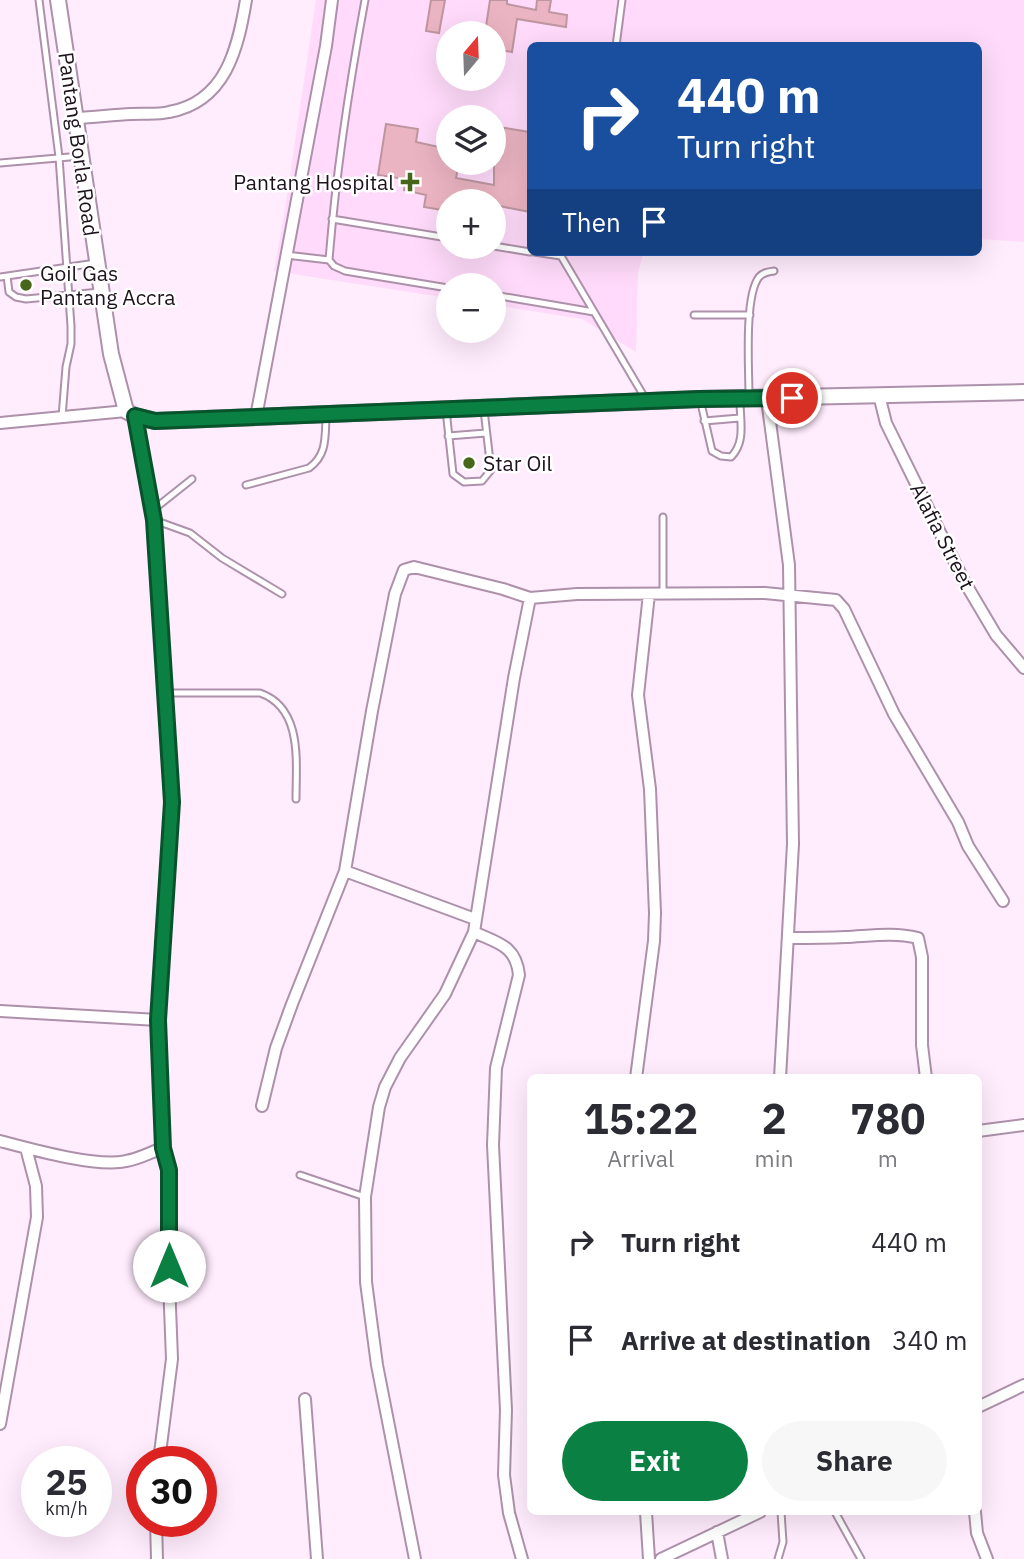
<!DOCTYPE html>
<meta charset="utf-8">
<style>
body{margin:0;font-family:"IBM Plex Sans",sans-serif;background:#f7f7f7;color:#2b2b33;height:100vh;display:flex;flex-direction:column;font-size:26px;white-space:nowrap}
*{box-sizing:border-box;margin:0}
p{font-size:23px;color:#7c7c81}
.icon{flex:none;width:38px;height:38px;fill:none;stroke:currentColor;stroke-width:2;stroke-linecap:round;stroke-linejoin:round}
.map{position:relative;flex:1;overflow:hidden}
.side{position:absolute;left:527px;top:1074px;width:455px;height:441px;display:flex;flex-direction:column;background:#fff;border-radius:10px;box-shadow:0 7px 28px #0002}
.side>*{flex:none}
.guide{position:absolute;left:527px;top:42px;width:455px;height:214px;border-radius:10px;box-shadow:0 7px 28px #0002;background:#1a4fa0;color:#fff;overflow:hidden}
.needle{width:46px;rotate:19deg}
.tools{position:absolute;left:436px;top:21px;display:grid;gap:14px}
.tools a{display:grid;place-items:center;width:70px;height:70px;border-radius:50%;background:#fff;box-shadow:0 7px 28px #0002;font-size:35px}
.speed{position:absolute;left:21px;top:1446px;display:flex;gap:14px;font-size:35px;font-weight:700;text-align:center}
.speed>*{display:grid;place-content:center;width:91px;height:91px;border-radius:50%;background:#fff;box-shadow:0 7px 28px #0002;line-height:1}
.speed small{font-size:18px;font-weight:400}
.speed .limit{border:10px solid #d22;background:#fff;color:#111}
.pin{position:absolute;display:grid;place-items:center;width:60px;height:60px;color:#fff;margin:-30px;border:4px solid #fff;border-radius:50%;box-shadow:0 2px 7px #0007}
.me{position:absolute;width:77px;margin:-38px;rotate:0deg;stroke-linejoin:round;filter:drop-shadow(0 0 5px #0008)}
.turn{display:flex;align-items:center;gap:24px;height:147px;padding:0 35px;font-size:32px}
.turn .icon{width:91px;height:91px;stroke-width:2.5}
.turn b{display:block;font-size:49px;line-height:60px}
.then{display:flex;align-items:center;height:66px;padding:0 35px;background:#0003;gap:14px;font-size:26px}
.eta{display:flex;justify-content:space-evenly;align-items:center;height:119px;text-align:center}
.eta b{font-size:42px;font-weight:800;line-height:49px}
.primary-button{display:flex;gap:14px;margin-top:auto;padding:14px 35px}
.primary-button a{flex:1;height:80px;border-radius:42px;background:#0b8043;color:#fff;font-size:28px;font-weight:800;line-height:80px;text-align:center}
.primary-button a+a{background:#f7f7f7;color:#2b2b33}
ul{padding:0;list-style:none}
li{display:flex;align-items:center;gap:21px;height:98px;padding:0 35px}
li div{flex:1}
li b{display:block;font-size:26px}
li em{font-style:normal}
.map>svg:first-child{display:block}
.built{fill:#ffdafa;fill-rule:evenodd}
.building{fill:#ebb4c2;stroke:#be96a0;stroke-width:2}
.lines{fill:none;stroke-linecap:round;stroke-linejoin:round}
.service-casing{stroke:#ad91aa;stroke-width:9}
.minor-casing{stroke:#ad91aa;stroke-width:14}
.tertiary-casing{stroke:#ad91aa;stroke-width:18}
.service{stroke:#fff;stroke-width:5}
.minor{stroke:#fff;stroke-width:10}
.tertiary{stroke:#fff;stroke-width:14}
.route-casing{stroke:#07532c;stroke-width:18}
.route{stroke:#0b8043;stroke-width:12}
.poi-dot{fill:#47661a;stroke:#fff;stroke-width:2.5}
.labels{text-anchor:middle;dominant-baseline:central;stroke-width:5;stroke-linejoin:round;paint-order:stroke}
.street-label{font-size:21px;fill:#1e131d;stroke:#fff}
.poi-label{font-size:21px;fill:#1e131d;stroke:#fff;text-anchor:start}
</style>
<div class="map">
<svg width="1024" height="1559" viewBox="0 0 1024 1559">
<rect width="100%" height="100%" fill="#ffecfd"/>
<path class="built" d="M 316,0 L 1024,0 L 1024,242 L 978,239 L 978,46 L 530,46 L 530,252 L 644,252 L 638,272 L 636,352 L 582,319 L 494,305 L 494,285 L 448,285 L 448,298 L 274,271 L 284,216 ZM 448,33 L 494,33 L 494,79 L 448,79 ZM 448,117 L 494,117 L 494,163 L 448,163 ZM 448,201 L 494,201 L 494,247 L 448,247 Z"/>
<path class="building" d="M 431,0 L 445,0 L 439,33 L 426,31 Z
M 490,0 L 507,0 L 507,4 L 536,10 L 537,0 L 551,0 L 549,12 L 567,15 L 566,27 L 517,19 L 512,52 L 494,49 L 494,33 L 485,33 Z
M 386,124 L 418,129 L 416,142 L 448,149 L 448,163 L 459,163 L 456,178 L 494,185 L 494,143 L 497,143 L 499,127 L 530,132 L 530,212 L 494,205 L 494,201 L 448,201 L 448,211 L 424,207 L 426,195 L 404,190 L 406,179 L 378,175 Z"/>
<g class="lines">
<g class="service-casing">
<path id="service" d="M 39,0 L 59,157 L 71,326 L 71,344 L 66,367 L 62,417
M 365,0 C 349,86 336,172 329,260 L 334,266 L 345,271 L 448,288
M 616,46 L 622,0
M 0,163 L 81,156
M 332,219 L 448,238
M 494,246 L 530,252
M 534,252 L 561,256
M 286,255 L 329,260
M 561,256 L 645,398
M 7,276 L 9,292 L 16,297 L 26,299 L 100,292
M 0,277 L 96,263
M 494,295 L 594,312
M 694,315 L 750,315
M 749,396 C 749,370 744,296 759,277 C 764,272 768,272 774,271
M 700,399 L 712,451 L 721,456 L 731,457 C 746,442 740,421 740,401
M 446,410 L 453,474 L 464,482 L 482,481 L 491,470 L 484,410
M 704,421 L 740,418
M 448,436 L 486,433
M 246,485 L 309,468 C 327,455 325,438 326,417
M 153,510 L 192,479
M 663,517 L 663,593
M 154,520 L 190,533 L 222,558 L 282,594
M 166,693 L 260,693 C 303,708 296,762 296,799
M 300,1175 L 365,1197
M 835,1512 L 861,1559
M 778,1559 L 783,1542 L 781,1512"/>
</g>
<g class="minor-casing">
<path id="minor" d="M 77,118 C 95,117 113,115 131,114 C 144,113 157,115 169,112 C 226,102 238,48 246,0
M 879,395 L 886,423 L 964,581 L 996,635 L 1024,668
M 767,399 L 789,565 L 793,844 L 780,1078
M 135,416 L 154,520 L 172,802 L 158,1020 L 163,1148 L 169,1170 L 169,1282 L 172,1359 L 159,1461
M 256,417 L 326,46 L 332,0
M 0,423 L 126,411
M 345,871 L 475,919
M 474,932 C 497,943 516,945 519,975 L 496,1068 L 493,1145 L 506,1410 L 504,1475 L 509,1513 L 522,1559
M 788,938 C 807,938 826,938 845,937 C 870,936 893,932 918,938 L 922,957 L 922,1045 L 926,1078
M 0,1011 L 158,1020
M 636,1078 L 654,941 L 655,913 L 650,789 L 638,695 L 649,594
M 262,1106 L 276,1048 L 292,1004 L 345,871 L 372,711 L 395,594 L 404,570 L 414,567 L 503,589 L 530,598 L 577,594 L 765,593 L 836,600 L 844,609 L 894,714 L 958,822 L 968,846 L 1003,901
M 978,1131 L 1024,1125
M 0,1141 C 30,1149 98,1168 126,1161 C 139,1159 151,1152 163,1148
M 305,1399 L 317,1559
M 978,1407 L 1024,1385
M 0,1424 L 37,1217 L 36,1186 L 26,1148
M 646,1512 L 649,1559
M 975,1512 L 977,1533 L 987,1559
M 156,1521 L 157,1559
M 717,1532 L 722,1559
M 415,1559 L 377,1365 L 366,1282 L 365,1197 L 379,1107 L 385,1087 L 400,1058 L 445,994 L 474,932 L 514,678 L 530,598
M 661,1559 L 760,1512"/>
</g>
<g class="tertiary-casing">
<path id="tertiary" d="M 58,0 L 111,354 L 126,411 L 135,416 L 155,421 L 700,399 L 1024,392"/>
</g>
<use href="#service" class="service"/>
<use href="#minor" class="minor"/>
<use href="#tertiary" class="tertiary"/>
</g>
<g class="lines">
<g class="route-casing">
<path id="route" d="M 169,1266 L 169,1170 L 163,1148 L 158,1020 L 172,802 L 154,520 L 135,416 L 155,421 L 699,399 L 792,398"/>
</g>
<use href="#route" class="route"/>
</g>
<g class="poi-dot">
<path d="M406.5 171.5h7v7h7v7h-7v7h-7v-7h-7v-7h7z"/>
<circle cx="26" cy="285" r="7"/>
<circle cx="469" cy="463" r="7"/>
</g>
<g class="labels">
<g class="street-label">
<text transform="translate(79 144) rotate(82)">Pantang Borla Road</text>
<text transform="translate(943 536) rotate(63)">Alafia Street</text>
</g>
<g class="poi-label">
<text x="394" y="182" text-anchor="end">Pantang Hospital</text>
<text x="40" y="273">Goil Gas<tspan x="40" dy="24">Pantang Accra</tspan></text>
<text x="483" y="463">Star Oil</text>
</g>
</g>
</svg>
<div class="tools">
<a><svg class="needle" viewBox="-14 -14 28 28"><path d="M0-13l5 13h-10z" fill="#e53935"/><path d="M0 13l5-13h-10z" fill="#7c7c81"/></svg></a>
<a><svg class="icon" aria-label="layers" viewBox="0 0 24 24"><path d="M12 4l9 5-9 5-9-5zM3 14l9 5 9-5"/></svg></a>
<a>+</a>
<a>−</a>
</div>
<div class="speed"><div>25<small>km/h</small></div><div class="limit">30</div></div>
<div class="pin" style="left:792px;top:398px;background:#d93025"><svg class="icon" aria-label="arrive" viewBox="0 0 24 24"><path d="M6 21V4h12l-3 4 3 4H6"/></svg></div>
<svg class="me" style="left:169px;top:1266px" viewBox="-20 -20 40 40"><circle r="19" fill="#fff"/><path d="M0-13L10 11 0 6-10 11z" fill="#0b8043"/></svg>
<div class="guide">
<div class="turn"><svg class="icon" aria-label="right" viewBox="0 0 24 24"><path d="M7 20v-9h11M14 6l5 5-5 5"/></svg><div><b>440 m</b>Turn right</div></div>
<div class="then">Then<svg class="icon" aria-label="arrive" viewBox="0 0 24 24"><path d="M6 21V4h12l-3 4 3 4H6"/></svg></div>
</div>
<section class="side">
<div class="eta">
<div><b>15:22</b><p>Arrival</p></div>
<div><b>2</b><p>min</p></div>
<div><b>780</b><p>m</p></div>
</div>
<ul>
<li><svg class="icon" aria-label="right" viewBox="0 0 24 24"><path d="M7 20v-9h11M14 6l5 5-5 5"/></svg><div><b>Turn right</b></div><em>440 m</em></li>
<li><svg class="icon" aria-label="arrive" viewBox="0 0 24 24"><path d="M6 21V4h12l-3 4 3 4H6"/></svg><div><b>Arrive at destination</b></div><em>340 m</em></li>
</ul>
<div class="primary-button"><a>Exit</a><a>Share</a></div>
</section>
</div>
